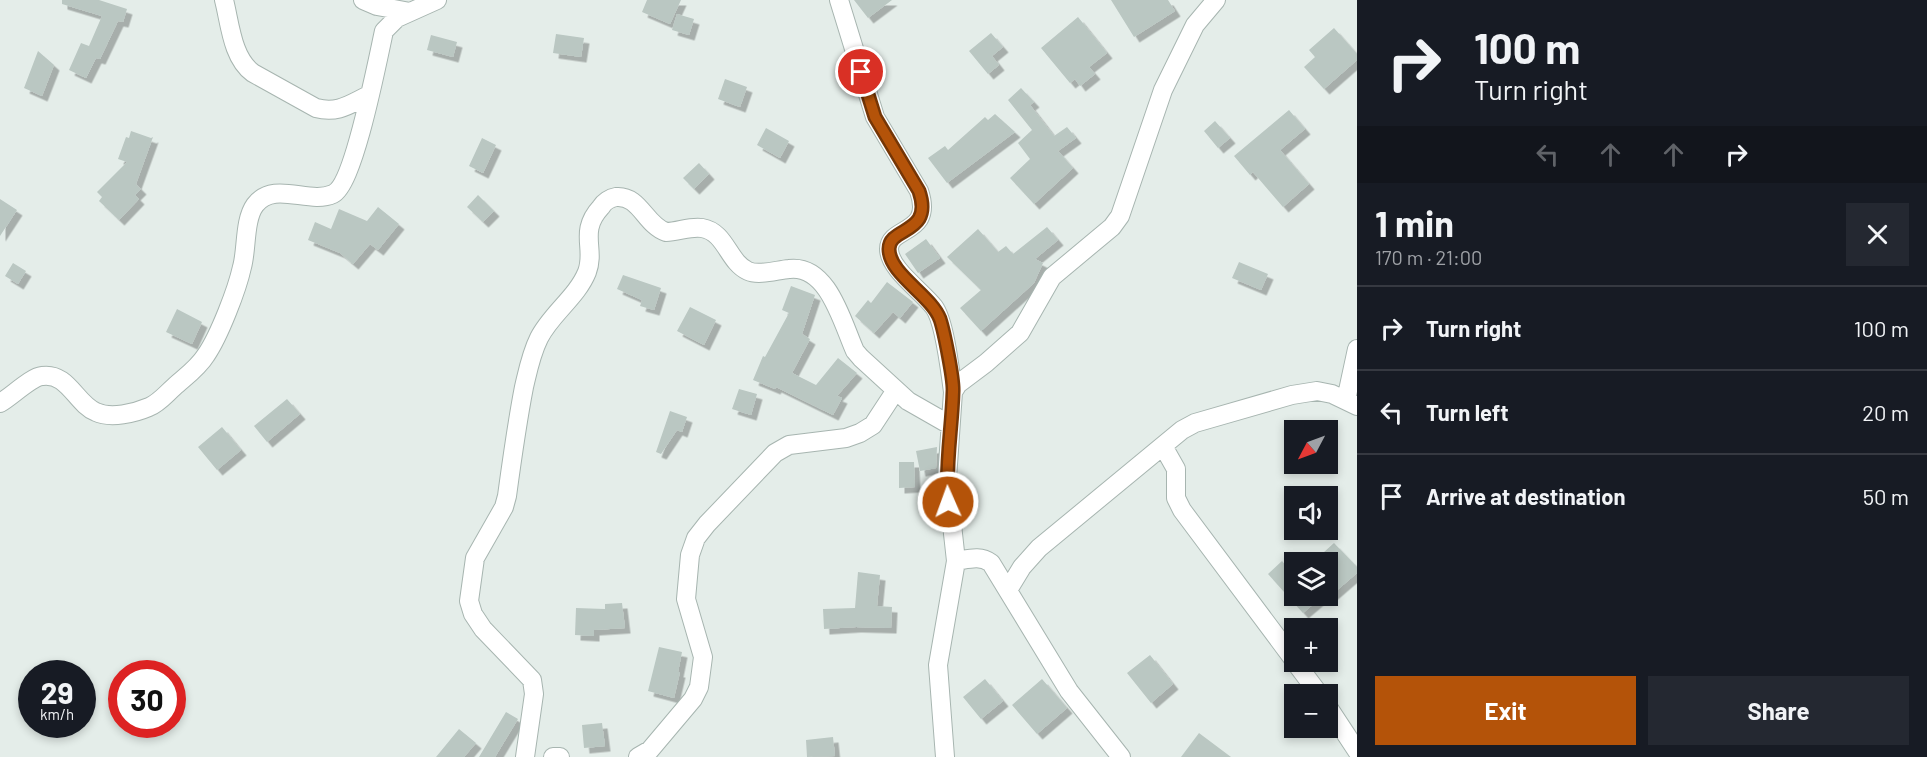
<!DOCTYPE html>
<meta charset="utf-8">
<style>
body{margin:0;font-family:Barlow,sans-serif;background:#242831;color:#f1f3f6;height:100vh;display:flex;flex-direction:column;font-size:22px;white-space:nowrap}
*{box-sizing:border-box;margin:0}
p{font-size:20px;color:#9ea1a6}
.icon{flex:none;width:33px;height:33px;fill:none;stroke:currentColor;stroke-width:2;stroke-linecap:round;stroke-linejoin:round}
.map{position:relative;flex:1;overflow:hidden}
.side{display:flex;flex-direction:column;background:#171b24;width:570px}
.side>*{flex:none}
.banner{background:#171b24;color:#f1f3f6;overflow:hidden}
.needle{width:39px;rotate:229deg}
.controls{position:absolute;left:1284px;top:420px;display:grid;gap:12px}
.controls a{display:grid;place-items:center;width:54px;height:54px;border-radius:0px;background:#171b24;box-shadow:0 3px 9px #0003;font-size:30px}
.speed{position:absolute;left:18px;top:660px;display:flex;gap:12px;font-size:30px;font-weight:700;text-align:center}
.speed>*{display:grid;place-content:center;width:78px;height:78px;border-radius:50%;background:#171b24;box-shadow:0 3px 9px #0003;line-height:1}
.speed small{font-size:15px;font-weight:400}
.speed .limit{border:9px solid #d22;background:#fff;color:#111}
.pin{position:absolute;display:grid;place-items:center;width:51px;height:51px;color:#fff;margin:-26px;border:3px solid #fff;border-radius:50%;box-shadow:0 2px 6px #0007}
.me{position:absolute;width:66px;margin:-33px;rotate:358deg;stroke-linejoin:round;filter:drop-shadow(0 0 4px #0008)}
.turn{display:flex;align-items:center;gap:21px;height:126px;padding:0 18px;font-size:27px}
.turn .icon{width:78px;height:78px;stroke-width:2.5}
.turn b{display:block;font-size:42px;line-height:51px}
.lanes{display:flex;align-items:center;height:57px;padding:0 18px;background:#0003;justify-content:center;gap:30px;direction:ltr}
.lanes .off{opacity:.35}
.round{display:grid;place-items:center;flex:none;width:63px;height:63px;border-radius:0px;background:#242831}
.head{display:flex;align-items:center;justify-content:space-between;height:102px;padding:0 18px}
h1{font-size:36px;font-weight:700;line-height:45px}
.button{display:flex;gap:12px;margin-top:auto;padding:12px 18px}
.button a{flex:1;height:69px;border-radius:0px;background:#b45309;color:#fff;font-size:24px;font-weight:700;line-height:69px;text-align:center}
.button a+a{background:#242831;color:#f1f3f6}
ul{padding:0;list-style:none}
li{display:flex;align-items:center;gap:18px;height:84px;padding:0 18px;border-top:2px solid #363941}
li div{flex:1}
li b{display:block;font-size:22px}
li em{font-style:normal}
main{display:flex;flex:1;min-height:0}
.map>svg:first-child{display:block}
.building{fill:#bac7c2;filter:url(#shadow)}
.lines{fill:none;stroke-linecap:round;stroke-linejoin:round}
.minor-casing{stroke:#a7b5b0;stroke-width:20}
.minor{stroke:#fff;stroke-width:18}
.route-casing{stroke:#753606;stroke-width:15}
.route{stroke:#b45309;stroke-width:10}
</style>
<main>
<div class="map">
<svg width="1357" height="757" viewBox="0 0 1357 757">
<defs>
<filter id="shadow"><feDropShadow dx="5.5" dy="5.5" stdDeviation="0" flood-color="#0004"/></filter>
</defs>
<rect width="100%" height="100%" fill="#e4ede9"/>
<path class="building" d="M 62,0 L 99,0 L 127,9 L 123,22 L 118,21 L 100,59 L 96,58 L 86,78 L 69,70 L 81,43 L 89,46 L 102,16 L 62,4 Z
M 647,0 L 681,0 L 670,24 L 642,12 Z
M 854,0 L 892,0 L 868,18 Z
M 1111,0 L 1168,0 L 1175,11 L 1134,37 Z
M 677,14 L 694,19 L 689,35 L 672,30 Z
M 1078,17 L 1107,53 L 1089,67 L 1095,74 L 1080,86 L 1075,79 L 1070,83 L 1041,48 Z
M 1334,28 L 1357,54 L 1357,60 L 1324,89 L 1304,67 L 1315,57 L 1309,50 Z
M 991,33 L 1003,47 L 992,56 L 999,65 L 988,74 L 969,51 Z
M 556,34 L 584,38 L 581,57 L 553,53 Z
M 431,35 L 457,42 L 453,57 L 427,50 Z
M 38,51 L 54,65 L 42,96 L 24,88 Z
M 725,79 L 747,87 L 740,107 L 718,99 Z
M 1021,88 L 1034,102 L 1030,105 L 1054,136 L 1067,127 L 1076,138 L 1058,151 L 1073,168 L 1034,204 L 1010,178 L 1030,159 L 1018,143 L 1032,130 L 1008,100 Z
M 1289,110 L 1305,129 L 1280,150 L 1309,184 L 1283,207 L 1253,172 L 1250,175 L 1234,156 Z
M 995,114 L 1015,132 L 947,183 L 928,158 L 945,146 L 948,150 L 985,117 L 988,120 Z
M 1215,121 L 1230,138 L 1218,148 L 1204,131 Z
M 766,128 L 789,141 L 780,158 L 757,145 Z
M 131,131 L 151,138 L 153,137 L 136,184 L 141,189 L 135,195 L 139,199 L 119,220 L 99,201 L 102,197 L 97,192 L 127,162 L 118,159 L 126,137 L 129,138 Z
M 482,138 L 496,145 L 483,173 L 469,166 Z
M 699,163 L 709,174 L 694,189 L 683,178 Z
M 478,195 L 494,211 L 483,222 L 467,207 Z
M 0,199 L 17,210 L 0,236 Z
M 378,207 L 399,224 L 378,250 L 370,244 L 353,264 L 340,253 L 308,240 L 315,222 L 331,229 L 339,209 L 367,221 Z
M 1047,227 L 1058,240 L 1035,259 L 1043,263 L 1034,283 L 981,331 L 960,308 L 981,290 L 947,257 L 978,229 L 998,252 L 1006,246 L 1013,254 Z
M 926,239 L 940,258 L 918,273 L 905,254 Z
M 1239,262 L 1268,274 L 1261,290 L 1232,278 Z
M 13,263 L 26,271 L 18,284 L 5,276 Z
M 623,275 L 661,288 L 654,310 L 640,306 L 642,300 L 617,289 Z
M 887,282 L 913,302 L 900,318 L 893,312 L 874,333 L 855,316 L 868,300 L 871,303 Z
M 791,286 L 815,295 L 802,334 L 810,339 L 792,373 L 816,385 L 838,358 L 857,373 L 837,396 L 842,398 L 833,415 L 776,387 L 775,389 L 753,380 L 763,356 L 765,357 L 789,313 L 782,310 Z
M 690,307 L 716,320 L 704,345 L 677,331 Z
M 177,309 L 202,322 L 192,344 L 166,332 Z
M 739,389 L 757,394 L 751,415 L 732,409 Z
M 287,399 L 300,414 L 267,442 L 254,426 Z
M 670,411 L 687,417 L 682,432 L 677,430 L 661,454 L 656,452 Z
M 222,427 L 241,450 L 217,470 L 198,447 Z
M 937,447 L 936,468 L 920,471 L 916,451 Z
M 899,462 L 914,462 L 915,487 L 899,488 Z
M 1334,543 L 1357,567 L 1357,573 L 1328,598 L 1328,562 L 1313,562 Z
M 1282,561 L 1294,575 L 1294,596 L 1323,596 L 1303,613 L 1268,574 Z
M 858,572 L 880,575 L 877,606 L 892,607 L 891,628 L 856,627 L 824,629 L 823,609 L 855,608 Z
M 622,603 L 625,628 L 594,630 L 594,636 L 575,635 L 576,608 L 605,609 L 605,604 Z
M 659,647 L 682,652 L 678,672 L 680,672 L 674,698 L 648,691 Z
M 1150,655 L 1173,684 L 1151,703 L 1127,673 Z
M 985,679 L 1003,701 L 981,719 L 963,697 Z
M 1042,679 L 1067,708 L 1037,734 L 1012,705 Z
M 506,712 L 518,719 L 495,757 L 479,757 Z
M 602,723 L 605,746 L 584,748 L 582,725 Z
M 459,729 L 476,743 L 464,757 L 436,757 Z
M 1199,733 L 1231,757 L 1181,757 Z
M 833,737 L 835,756 L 807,757 L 806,740 Z"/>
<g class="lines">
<g class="minor-casing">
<path id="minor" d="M 224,0 C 230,23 232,58 253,73 L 316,108 C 338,114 350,104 369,95
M 363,0 L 377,6 L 410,12
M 839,0 L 875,117 L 919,191 C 934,235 889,226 889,249 C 889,269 922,291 934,307 C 945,322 950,371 953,392
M 1346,400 L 1357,349
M 0,403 C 11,397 31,377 42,376 C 68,372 76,404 96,412 C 111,419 135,413 149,407 C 159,403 166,394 174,387 C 185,377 198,368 206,355 C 219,336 237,290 242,267 C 247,250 244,220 255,205 C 274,180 309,205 333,194 C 354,184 378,58 384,31 L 397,18 L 437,0
M 1163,446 L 1176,469 L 1176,498 L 1182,510 L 1294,660
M 956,561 C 969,559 980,555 991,563 L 1069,691 L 1121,757
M 1008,590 L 1022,567 L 1039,548 L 1182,430 L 1195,423 L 1292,395 L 1317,391 L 1332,394 L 1357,406
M 1295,662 L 1319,694
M 1328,707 L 1357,751
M 525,757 L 534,694 L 532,680 L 483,629 L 473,614 L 469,601 L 475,558 L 504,507 L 507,496 C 512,459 517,423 524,387 C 528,370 531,354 539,338 C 551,314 577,297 587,272 C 596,248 578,232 601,207 C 604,202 610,198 616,197 C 640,195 645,225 666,232 C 678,232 690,226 702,228 C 726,232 728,262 748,271 C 759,276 777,270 789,269 C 828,264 842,322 855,351 L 861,358 L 908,401 L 950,425
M 553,757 L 560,757
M 638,757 L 650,750 L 693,699 L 699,687 L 703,657 L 686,599 L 690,555 L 696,538 L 707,524 L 775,453 L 789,445 L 846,438 L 860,433 L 873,425 L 896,390
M 945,757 L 938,665 L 956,561 L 947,479 L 953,392 L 958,384 L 986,363 L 1020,333 L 1052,277 L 1112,227 L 1120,216 L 1163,90 L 1195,25 L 1216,0"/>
</g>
<use href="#minor" class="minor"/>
</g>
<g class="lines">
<g class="route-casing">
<path id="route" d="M 861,72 L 875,117 L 919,191 C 934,235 889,226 889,249 C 889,274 931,295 940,319 C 944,331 954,380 953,392 C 952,428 945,465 948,502"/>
</g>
<use href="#route" class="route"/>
</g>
</svg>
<div class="controls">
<a><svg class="needle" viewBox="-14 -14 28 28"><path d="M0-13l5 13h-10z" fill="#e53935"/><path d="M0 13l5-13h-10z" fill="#9ea1a6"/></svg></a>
<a><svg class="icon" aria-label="sound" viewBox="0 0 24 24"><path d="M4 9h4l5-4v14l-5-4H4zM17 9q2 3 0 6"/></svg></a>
<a><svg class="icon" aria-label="layers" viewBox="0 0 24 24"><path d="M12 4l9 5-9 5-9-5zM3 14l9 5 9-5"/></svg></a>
<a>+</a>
<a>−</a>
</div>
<div class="speed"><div>29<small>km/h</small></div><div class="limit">30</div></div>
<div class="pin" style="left:861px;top:72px;background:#d93025"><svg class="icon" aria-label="arrive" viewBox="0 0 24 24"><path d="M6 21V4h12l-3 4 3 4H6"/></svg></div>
<svg class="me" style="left:948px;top:502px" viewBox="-20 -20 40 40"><circle r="17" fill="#b45309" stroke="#fff" stroke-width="3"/><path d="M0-11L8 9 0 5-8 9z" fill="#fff"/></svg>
</div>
<section class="side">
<div class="banner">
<div class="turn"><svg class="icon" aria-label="right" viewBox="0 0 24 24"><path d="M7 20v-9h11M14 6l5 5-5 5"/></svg><div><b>100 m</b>Turn right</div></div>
<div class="lanes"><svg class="icon off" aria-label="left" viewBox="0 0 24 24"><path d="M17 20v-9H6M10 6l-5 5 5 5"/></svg><svg class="icon off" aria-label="ahead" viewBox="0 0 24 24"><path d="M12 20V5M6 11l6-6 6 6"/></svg><svg class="icon off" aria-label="ahead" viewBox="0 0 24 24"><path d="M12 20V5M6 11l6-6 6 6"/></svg><svg class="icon" aria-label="right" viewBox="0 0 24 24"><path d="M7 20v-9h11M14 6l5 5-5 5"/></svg></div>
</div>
<div class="head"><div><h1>1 min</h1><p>170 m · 21:00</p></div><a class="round"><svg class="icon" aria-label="close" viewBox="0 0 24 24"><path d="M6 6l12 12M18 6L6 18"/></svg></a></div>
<ul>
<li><svg class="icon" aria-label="right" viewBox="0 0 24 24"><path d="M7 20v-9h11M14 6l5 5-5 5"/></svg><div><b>Turn right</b></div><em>100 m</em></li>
<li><svg class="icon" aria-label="left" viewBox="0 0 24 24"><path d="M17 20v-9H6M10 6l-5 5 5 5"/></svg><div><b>Turn left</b></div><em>20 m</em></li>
<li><svg class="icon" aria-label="arrive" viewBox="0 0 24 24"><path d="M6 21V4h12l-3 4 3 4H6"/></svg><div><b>Arrive at destination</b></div><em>50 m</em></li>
</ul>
<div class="button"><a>Exit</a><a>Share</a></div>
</section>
</main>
